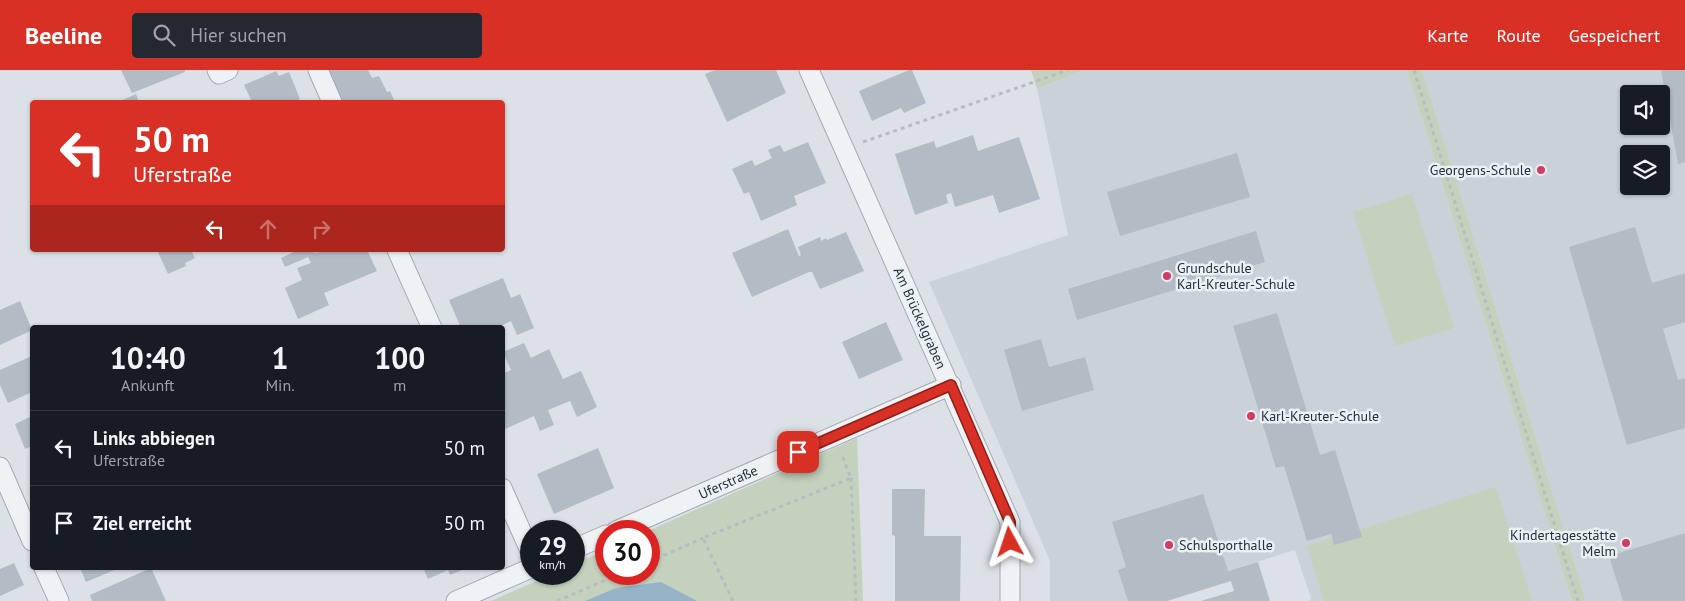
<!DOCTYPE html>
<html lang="de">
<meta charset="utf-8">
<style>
body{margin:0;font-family:"PT Sans",sans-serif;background:#242831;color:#f1f3f6;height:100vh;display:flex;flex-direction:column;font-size:19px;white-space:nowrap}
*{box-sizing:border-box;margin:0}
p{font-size:16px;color:#9ea1a6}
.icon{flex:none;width:28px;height:28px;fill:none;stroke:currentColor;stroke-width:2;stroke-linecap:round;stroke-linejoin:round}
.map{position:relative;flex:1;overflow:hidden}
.panel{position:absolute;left:30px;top:255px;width:475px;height:245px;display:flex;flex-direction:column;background:#171b24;border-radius:5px;box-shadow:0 1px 4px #0004}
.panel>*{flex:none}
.banner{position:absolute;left:30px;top:30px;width:475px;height:152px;border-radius:5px;box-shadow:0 1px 4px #0004;background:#d93025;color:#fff;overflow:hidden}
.tools{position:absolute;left:1620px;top:15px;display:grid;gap:10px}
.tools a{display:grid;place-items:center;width:50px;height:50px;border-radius:5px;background:#171b24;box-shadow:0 1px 4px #0004;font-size:25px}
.speed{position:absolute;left:520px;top:450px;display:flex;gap:10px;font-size:25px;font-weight:700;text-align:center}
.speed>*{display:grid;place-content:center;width:65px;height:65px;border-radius:50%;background:#171b24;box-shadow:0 1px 4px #0004;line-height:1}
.speed small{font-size:12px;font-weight:400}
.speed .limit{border:8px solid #d22;background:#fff;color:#111}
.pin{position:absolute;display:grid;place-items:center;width:42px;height:42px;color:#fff;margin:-21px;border-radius:10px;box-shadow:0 2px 8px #0006}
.me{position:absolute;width:55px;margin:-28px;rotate:355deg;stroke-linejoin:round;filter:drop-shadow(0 0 4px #0008)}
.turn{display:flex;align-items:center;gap:18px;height:105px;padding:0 20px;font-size:22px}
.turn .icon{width:65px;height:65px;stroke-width:2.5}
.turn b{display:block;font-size:35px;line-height:42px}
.lanes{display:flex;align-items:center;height:48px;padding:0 20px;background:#0003;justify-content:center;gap:25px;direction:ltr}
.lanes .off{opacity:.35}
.eta{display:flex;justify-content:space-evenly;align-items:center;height:85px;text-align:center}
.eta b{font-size:30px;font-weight:800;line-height:35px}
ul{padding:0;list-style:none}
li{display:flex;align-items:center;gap:15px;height:75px;padding:0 20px;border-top:1px solid #363941}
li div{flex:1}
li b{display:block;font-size:19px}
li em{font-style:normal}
header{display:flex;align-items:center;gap:30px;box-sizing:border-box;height:70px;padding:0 25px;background:#d93025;color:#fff}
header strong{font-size:24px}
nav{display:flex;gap:28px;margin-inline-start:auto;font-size:18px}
.search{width:350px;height:45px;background:#242831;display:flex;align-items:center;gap:12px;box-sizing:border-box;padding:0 18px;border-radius:5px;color:#9ea1a6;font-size:19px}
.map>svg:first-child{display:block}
.built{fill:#cad1d9;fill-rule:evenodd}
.green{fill:#c4d1bd}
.water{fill:#96b3c8}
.building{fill:#b3bbc4}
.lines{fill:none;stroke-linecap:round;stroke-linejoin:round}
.street-casing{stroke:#a2a9b1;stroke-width:21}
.path{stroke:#b7bcc1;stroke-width:3;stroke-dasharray:4 4;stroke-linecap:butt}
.street{stroke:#eff2f5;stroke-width:19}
.route-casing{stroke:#8d1f18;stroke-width:12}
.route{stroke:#d93025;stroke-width:9}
.poi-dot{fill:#d13c62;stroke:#ebf0f4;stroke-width:2}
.labels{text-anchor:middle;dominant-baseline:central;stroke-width:5;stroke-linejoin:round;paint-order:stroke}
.poi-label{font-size:14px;fill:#26313d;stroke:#ebf0f4;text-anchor:start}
.street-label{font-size:14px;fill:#26313d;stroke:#ebf0f4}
</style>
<header>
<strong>Beeline</strong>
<div class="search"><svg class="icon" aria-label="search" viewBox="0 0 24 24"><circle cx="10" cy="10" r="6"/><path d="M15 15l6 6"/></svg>Hier suchen</div>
<nav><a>Karte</a><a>Route</a><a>Gespeichert</a></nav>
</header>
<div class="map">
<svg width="1685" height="531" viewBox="0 0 1685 531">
<rect width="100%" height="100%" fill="#dce1e7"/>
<path class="built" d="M 1083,0 L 1407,0 L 1572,531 L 1309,531 L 1311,528 L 1295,480 L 1228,501 L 1167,531 L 1050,531 L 1050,491 L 929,212 L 1068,165 L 1037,19 Z
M 1422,0 L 1685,0 L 1685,531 L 1586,531 ZM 1629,24 L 1661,24 L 1661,56 L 1629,56 ZM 1629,84 L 1661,84 L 1661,116 L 1629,116 Z"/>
<path class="green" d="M 1031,0 L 1083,0 L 1037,19 Z
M 1407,0 L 1422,0 L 1586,531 L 1572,531 Z
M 1412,124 L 1454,258 L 1395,276 L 1353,142 Z
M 857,368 L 863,531 L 491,531 L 552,504 L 574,504 L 574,494 L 606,480 L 606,504 L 649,504 L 648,461 Z
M 1496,417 L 1532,531 L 1324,531 L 1307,476 Z"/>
<path class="water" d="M 661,512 L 697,531 L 585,531 L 616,518 Z"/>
<path class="building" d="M 121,0 L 185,0 L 185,2 L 132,23 Z
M 327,0 L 368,0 L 372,8 L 379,6 L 387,22 L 390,21 L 395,32 L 341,32 Z
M 715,0 L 776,0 L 786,23 L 727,52 L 705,4 Z
M 909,0 L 912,0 L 926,33 L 904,43 L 901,38 L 872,51 L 859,21 Z
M 1661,0 L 1685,0 L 1685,92 L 1678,94 Z
M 276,1 L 279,6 L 289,2 L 300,29 L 292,32 L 252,32 L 244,15 Z
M 136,24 L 139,32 L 118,32 Z
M 973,65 L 978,81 L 1019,67 L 1040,129 L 999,143 L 993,125 L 955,137 L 951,123 L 946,125 L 948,133 L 915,145 L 895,84 L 934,71 L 936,78 Z
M 808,72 L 826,113 L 794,126 L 797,135 L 761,151 L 749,122 L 744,124 L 732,99 L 752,90 L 755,96 L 772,88 L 768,80 L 780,75 L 784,82 Z
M 1237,83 L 1250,127 L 1120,166 L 1107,122 Z
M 1635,157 L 1652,213 L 1685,203 L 1685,252 L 1663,259 L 1678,310 L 1685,308 L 1685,358 L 1627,375 L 1569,177 Z
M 788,159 L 799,186 L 801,185 L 798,177 L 820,167 L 821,171 L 826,168 L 827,170 L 846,162 L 864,201 L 820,219 L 812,202 L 809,202 L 752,227 L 732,183 Z
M 1256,161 L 1265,192 L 1077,250 L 1068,219 Z
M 157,180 L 191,180 L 195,188 L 185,193 L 186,196 L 168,204 Z
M 298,180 L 313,180 L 315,183 L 323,180 L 367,180 L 377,201 L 324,223 L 329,235 L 298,249 L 285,218 L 302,210 L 297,198 L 311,193 L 308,187 L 285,197 L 281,188 Z
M 503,208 L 511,228 L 520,224 L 534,258 L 517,265 L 511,251 L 496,258 L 461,258 L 449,230 Z
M 20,231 L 32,260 L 0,275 L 0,240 Z
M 1277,243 L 1320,385 L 1335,380 L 1362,467 L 1334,475 L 1331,464 L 1307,471 L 1284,396 L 1276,398 L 1233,256 Z
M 886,252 L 903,290 L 859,309 L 842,272 Z
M 1041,269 L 1049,297 L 1085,287 L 1094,320 L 1022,341 L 1004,280 Z
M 524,273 L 531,288 L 549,279 L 563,309 L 581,301 L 597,337 L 577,347 L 570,331 L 548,340 L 554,355 L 540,361 L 534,346 L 505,359 L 502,353 L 502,304 L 511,300 L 503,282 Z
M 32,286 L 32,322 L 8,333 L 0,315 L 0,300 Z
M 32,346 L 32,376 L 25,379 L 15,354 Z
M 598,378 L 614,418 L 554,444 L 537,404 Z
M 892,419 L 925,419 L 924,466 L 961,466 L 960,531 L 895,531 L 895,466 L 892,465 Z
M 1203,424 L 1228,501 L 1258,492 L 1270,531 L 1201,531 L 1234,521 L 1231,511 L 1167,531 L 1128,531 L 1118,500 L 1126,497 L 1112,452 Z
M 1685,463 L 1685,531 L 1623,531 L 1609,486 Z
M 14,493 L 24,515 L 0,526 L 0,499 Z
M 80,498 L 119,498 L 86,512 Z
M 151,498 L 166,531 L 92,531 L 90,525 Z
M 423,498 L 465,498 L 465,499 L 450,505 L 448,500 L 428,509 Z"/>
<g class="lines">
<g class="street-casing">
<path id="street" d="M 217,0 L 219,4 L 228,0
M 318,0 L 332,32
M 809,0 L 1010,452 L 1010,531
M 397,180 L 432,258
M 0,397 L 32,471
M 502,418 L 531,483
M 616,461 L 951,315
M 574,479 L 606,465
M 44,498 L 59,531
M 456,531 L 531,498"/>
</g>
<path class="path" d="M 1414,0 L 1578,531
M 863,72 L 1068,0
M 851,408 L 856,531
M 649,492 L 703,468
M 557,531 L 620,504
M 733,531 L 703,468 L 851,408 L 842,385"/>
<use href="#street" class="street"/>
</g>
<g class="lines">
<g class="route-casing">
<path id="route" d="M 798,382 L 951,315 L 1010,452 L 1010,472"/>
</g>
<use href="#route" class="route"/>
</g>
<g class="poi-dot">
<circle cx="1541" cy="100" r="5"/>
<circle cx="1167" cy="206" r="5"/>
<circle cx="1251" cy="346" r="5"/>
<circle cx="1626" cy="473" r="5"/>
<circle cx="1169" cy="475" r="5"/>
</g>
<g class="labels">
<g class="poi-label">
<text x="1531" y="100" text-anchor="end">Georgens-Schule</text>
<text x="1177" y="198">Grundschule<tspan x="1177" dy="16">Karl-Kreuter-Schule</tspan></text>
<text x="1261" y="346">Karl-Kreuter-Schule</text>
<text x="1616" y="465" text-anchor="end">Kindertagesstätte<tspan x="1616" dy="16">Melm</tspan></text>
<text x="1179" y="475">Schulsporthalle</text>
</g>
<g class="street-label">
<text transform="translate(920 248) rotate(66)">Am Brückelgraben</text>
<text transform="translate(728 412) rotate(-24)">Uferstraße</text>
</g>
</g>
</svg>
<div class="tools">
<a><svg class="icon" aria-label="sound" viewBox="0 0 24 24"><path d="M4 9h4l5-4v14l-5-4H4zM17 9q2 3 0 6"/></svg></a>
<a><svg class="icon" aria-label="layers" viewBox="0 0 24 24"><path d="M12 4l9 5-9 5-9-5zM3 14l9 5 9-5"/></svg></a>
</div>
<div class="speed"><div>29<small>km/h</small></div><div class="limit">30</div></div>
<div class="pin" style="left:798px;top:382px;background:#d93025"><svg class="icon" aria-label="arrive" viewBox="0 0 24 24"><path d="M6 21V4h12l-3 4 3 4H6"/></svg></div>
<svg class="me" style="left:1010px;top:472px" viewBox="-20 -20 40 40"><path d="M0-17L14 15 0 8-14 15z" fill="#d93025" stroke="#fff" stroke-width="4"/></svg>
<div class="banner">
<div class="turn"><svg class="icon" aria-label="left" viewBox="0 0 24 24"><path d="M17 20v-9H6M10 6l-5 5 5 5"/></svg><div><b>50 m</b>Uferstraße</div></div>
<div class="lanes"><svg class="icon" aria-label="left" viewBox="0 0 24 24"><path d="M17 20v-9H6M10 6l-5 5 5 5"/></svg><svg class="icon off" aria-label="ahead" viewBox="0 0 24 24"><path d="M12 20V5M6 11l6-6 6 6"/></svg><svg class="icon off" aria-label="right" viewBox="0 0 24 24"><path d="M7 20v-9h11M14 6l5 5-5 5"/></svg></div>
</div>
<section class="panel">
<div class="eta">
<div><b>10:40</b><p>Ankunft</p></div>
<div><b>1</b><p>Min.</p></div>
<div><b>100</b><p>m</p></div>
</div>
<ul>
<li><svg class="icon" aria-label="left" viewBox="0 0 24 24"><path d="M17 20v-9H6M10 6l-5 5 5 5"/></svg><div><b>Links abbiegen</b><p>Uferstraße</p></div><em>50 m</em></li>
<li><svg class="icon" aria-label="arrive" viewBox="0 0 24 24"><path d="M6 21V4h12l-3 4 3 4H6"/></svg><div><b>Ziel erreicht</b></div><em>50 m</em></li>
</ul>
</section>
</div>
